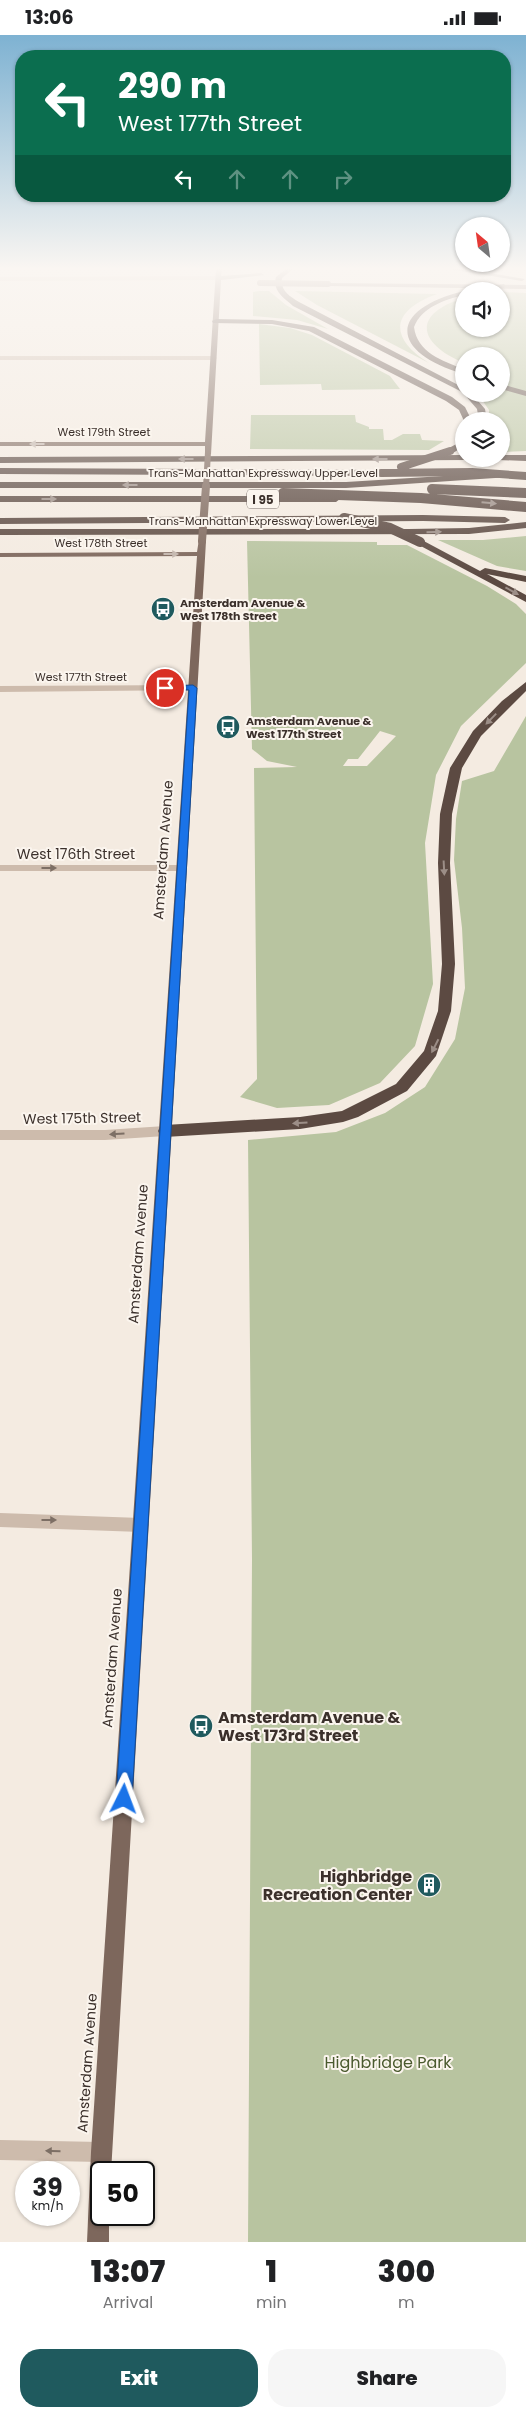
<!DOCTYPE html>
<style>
body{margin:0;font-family:Poppins,sans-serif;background:#f6f6f6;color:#202124;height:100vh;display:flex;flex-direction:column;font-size:19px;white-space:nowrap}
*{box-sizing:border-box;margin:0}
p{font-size:16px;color:#757577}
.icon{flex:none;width:28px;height:28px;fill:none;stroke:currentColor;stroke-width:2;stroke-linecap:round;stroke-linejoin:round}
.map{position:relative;height:2207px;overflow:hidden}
.side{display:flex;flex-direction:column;background:#fff;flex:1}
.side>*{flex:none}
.hud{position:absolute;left:15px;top:15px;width:496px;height:152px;border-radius:20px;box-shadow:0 1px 4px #0004;background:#0b6e4f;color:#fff;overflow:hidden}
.needle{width:32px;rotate:331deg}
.controls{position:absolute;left:455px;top:182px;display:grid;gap:10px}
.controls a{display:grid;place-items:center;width:55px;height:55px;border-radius:50%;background:#fff;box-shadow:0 1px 4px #0004;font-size:25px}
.speed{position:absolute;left:15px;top:2126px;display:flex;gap:10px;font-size:25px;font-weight:700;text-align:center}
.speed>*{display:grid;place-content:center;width:65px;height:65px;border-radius:50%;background:#fff;box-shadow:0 1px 4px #0004;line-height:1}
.speed small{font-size:12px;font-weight:400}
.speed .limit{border:2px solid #111;border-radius:8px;background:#fff;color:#111}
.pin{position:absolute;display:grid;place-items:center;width:42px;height:42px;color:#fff;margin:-21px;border:2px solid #fff;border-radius:50%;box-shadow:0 1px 5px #0007}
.me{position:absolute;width:55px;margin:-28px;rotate:3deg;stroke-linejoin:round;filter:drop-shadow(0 0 4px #0008)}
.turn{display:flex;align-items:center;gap:18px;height:105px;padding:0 20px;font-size:22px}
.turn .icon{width:65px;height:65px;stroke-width:2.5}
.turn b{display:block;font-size:35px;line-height:42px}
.lanes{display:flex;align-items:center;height:48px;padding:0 20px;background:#0003;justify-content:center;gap:25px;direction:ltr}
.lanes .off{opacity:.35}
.eta{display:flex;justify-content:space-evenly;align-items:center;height:85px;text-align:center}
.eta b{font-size:30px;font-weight:800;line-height:35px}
.action{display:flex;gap:10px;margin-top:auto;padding:10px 20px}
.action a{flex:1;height:58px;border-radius:20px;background:#1f5a5e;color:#fff;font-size:20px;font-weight:800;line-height:58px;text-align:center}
.action a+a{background:#f6f6f6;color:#202124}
.status{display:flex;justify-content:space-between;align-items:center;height:35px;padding:0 25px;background:#fff;direction:ltr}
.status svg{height:14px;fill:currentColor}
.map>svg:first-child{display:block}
.green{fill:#b8c4a0;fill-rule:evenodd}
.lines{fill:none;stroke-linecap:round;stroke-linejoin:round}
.minor{fill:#cdbbac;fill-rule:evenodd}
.major{fill:#7d675c;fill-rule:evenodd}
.highway{fill:#5c4a42;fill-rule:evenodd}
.major-bridge-far1{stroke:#7d675c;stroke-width:6}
.major-bridge{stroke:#7d675c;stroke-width:8}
.highway-bridge-far1{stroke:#5c4a42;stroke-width:8}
.highway-bridge{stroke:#5c4a42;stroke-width:10}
.oneway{fill:#c2b5ac}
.oneway2{fill:#9c8e87}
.oneway3{fill:#7d6f65}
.route{fill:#1a73e8;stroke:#114b97}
.labels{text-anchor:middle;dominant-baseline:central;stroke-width:4;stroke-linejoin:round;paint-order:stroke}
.far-street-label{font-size:11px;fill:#3b302b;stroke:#fbf5ee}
.far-poi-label{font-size:11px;font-weight:bold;fill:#3b302b;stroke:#fbf5ee;text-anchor:start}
.shield{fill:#fbf5ee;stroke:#756b66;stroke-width:1}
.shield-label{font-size:12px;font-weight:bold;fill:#3b302b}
.street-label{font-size:14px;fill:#3b302b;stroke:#fbf5ee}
.near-poi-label{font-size:16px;font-weight:bold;fill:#3b302b;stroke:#fbf5ee;text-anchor:start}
.near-park-label{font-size:16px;fill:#4a5a2e;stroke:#fbf5ee}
</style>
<div class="status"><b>13:06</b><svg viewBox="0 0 49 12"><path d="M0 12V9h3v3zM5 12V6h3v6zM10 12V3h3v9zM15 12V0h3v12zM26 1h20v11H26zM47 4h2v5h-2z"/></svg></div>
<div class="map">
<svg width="526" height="2207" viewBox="0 0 526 2207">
<rect width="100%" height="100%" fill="#f4ebe1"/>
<path class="green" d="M 260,256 L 269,256 L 286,270 L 328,294 L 297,285 L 253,281 L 253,257 Z
M 295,256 L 437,259 C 392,275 387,302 429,328 L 317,270 Z
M 501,257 L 526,258 L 526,416 L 501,417 L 501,386 L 489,386 L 489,375 L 478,359 L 501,359 L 501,321 L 464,321 L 464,328 C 418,309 411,279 464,263 L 464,294 L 501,294 Z
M 259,289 L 290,293 L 312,300 L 390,341 L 400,354 L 322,355 L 321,349 L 260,350 Z
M 251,380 L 355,380 L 356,387 L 369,392 L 369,394 L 383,394 L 384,405 L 392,405 L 403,399 L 420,399 L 422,405 L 444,406 L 429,415 L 250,414 Z
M 526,501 L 526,536 L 497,531 L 438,505 L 483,505 Z
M 247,506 L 377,507 L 377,510 L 407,510 L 487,551 L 516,569 L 526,579 L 526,628 L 461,691 L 436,740 L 425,808 L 433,949 L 415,1011 L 380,1048 L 329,1070 L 277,1073 L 240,1062 L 257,1044 L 254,733 L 297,732 L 267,726 L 252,714 ZM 380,696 L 396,701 L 367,731 L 343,731 L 348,724 L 358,724 Z
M 526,681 L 526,2207 L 248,2207 L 252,1524 L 248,1105 L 336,1097 L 385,1078 L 425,1052 L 455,1004 L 465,953 L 462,893 L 454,825 L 456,784 L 462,746 L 494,736 Z"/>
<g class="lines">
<path class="minor" d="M 0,242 L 219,241 L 222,243 L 219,245 L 0,246 Z
M 0,321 L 214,321 L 217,323 L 214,325 L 0,325 Z
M 193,650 L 197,653 L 196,655 L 0,657 L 0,651 Z
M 0,830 L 182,830 L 187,833 L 182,836 L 0,836 Z
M 165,1091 L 171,1096 L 165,1101 L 105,1105 L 0,1105 L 0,1095 L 105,1095 Z
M 0,1478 L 141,1483 L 146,1485 L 149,1490 L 146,1495 L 141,1497 L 0,1492 Z
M 0,2105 L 101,2107 L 108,2110 L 111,2117 L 108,2124 L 101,2127 L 0,2125 Z"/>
<path class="major" d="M 216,234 L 222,234 L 221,241 L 261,238 L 264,240 L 221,245 L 211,419 L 205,419 L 205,411 L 0,411 L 0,407 L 205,407 Z
M 326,248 L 526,250 L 526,254 L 328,251 Z
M 199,504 L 206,506 L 111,2138 L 101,2138 L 101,2180 L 109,2180 L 109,2207 L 87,2207 L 91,2117 L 197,521 L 0,522 L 0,518 L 197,517 Z"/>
<path class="highway" d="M 286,234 L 293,234 L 282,243 C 280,255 289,261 299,267 L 464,353 L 464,358 L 293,271 C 284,263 272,256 276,242 Z
M 448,234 L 465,234 L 525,244 L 522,246 Z
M 504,249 L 506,252 L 471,256 L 475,254 Z
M 464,256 L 464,260 C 444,265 422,272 414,292 C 417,317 442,326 464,334 L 464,339 C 391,318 386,275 464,256 Z
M 216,284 L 272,285 L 314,292 L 452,362 L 465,372 L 472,386 L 464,386 L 459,375 L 446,366 L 309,296 L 272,289 L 213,288 L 212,286 Z
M 501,349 L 526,356 L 526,361 L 501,354 Z
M 464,359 L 472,359 L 485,374 L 487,386 L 479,386 L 477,374 Z
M 464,405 L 464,411 L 453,418 L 447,418 L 447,414 Z
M 464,420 L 464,424 L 467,425 L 0,428 L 0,422 Z
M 501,420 L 526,420 L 526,426 L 498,425 L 501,424 Z
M 0,433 L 381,435 L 385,438 L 381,441 L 0,439 Z
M 508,437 L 512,440 L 511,442 L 346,453 L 0,453 L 0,447 L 346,447 Z
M 0,461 L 336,461 L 340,464 L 336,467 L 0,467 Z
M 423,480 L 505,482 L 510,485 L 505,488 L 423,486 L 0,489 L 0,483 Z
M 526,487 L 526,493 L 469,499 L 0,500 L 0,494 L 409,494 L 469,493 Z
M 420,504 L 480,536 L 485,533 L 526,541 L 526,547 L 487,539 L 526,560 L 526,567 L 417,509 L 417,505 Z
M 526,647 L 526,656 L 481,701 L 462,733 L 452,779 L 450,828 L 455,929 L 451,976 L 436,1021 L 407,1056 L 358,1082 L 343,1087 L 300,1094 L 165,1102 L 160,1100 L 158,1096 L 160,1092 L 165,1090 L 300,1082 L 342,1076 L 396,1049 L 424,1016 L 438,976 L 442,929 L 438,828 L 440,779 L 450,733 L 473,696 L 502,666 Z"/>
<path class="major-bridge-far1" d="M 260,248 L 328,249
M 206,452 L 208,417"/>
<path class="major-bridge" d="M 202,506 L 206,451"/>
<path class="highway-bridge-far1" d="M 401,432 L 450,416
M 381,438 L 472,437 L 526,441"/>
<path class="highway-bridge" d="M 432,454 L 526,458
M 283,458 L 421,463 L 526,472
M 344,483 L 390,493 L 420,507"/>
</g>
<defs><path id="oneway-solid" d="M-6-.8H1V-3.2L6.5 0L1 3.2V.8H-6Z" transform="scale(1.25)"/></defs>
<g class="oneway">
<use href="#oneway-solid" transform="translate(37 409) rotate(180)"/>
<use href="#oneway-solid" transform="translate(171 519)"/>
</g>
<g class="oneway2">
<use href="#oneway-solid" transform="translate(186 424) rotate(180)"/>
<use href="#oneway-solid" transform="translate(380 424) rotate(180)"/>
<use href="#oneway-solid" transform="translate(130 450) rotate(-180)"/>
<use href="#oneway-solid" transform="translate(49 464)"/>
<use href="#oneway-solid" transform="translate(489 468) rotate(5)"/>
<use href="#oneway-solid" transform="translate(434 497) rotate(-1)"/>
<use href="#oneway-solid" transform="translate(512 556) rotate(29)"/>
<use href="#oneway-solid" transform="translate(491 684) rotate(134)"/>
<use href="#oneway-solid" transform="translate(444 833) rotate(87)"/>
<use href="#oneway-solid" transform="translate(435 1011) rotate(117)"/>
<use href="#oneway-solid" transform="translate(300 1088) rotate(176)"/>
</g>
<g class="oneway3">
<use href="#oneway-solid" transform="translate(49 833)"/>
<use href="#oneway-solid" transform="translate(117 1099) rotate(176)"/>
<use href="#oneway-solid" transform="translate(49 1485)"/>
<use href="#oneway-solid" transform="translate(53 2116) rotate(-179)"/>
</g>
<linearGradient id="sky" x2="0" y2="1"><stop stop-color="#7eb2d2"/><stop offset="0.43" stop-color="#faf6f2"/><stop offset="1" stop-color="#faf6f2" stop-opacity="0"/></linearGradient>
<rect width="526" height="543" fill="url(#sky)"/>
<path class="route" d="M 193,650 L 197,653 L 132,1764 L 129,1770 L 124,1772 L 118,1770 L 116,1764 L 189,655 L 165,655 L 161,653 L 165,651 Z"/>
<defs>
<g id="bus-disc" transform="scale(1.25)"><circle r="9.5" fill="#1f5a5e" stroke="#fbf5ee"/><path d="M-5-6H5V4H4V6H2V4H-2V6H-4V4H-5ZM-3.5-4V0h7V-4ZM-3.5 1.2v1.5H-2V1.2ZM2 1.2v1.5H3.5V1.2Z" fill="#fff"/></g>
<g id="building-disc" transform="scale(1.25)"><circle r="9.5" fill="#1f5a5e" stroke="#fbf5ee"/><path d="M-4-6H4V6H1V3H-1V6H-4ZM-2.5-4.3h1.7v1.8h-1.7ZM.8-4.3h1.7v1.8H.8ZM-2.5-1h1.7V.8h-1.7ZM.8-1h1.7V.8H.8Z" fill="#fff"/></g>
</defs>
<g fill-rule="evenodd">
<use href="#bus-disc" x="163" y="574"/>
<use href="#bus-disc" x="228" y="692"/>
<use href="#bus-disc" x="201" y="1691"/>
<use href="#building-disc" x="429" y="1850"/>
</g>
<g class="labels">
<g class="far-street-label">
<text x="104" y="397">West 179th Street</text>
<text x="263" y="438">Trans-Manhattan Expressway Upper Level</text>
<text x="263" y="486">Trans-Manhattan Expressway Lower Level</text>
<text x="101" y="508">West 178th Street</text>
<text x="81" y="642">West 177th Street</text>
</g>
<g class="far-poi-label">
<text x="180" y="568">Amsterdam Avenue &amp;<tspan x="180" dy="13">West 178th Street</tspan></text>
<text x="246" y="686">Amsterdam Avenue &amp;<tspan x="246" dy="13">West 177th Street</tspan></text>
</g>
<rect class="shield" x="247" y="454.5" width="32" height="19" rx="4"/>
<g class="shield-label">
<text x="263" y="464">I 95</text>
</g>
<g class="street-label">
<text transform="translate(163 815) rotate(-86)">Amsterdam Avenue</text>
<text x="76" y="819">West 176th Street</text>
<text transform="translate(82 1083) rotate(-1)">West 175th Street</text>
<text transform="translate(138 1219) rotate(-86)">Amsterdam Avenue</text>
<text transform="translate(112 1623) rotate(-86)">Amsterdam Avenue</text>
<text transform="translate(87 2028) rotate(-86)">Amsterdam Avenue</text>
</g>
<g class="near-poi-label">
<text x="218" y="1682">Amsterdam Avenue &amp;<tspan x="218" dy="18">West 173rd Street</tspan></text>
<text x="412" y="1841" text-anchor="end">Highbridge<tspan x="412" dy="18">Recreation Center</tspan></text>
</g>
<g class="near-park-label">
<text x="388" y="2027">Highbridge Park</text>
</g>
</g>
</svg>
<div class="controls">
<a><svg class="needle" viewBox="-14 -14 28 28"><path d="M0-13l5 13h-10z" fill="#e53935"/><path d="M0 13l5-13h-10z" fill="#757577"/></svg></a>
<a><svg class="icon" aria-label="sound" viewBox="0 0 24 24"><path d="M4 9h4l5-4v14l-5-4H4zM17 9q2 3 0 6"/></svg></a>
<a><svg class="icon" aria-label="search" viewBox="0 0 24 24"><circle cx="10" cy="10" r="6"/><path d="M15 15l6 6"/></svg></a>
<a><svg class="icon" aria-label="layers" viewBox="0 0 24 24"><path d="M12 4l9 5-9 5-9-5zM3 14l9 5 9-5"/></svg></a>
</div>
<div class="speed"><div>39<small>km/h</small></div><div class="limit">50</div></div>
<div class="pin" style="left:165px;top:653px;background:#d93025"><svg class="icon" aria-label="arrive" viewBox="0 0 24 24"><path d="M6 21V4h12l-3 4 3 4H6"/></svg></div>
<svg class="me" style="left:124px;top:1764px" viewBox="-20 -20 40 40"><path d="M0-17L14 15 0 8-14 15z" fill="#1a73e8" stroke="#fff" stroke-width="4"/></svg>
<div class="hud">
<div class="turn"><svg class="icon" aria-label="left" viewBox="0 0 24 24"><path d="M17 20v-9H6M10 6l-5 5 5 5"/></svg><div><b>290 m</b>West 177th Street</div></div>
<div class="lanes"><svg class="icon" aria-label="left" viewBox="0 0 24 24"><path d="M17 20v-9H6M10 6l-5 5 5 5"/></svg><svg class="icon off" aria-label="ahead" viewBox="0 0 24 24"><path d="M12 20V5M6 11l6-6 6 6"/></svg><svg class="icon off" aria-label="ahead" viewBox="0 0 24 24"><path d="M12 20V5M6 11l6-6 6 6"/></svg><svg class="icon off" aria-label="right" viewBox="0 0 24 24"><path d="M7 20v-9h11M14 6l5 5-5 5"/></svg></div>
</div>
</div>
<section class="side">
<div class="eta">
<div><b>13:07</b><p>Arrival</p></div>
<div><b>1</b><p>min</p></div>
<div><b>300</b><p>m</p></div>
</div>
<div class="action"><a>Exit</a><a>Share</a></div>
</section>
